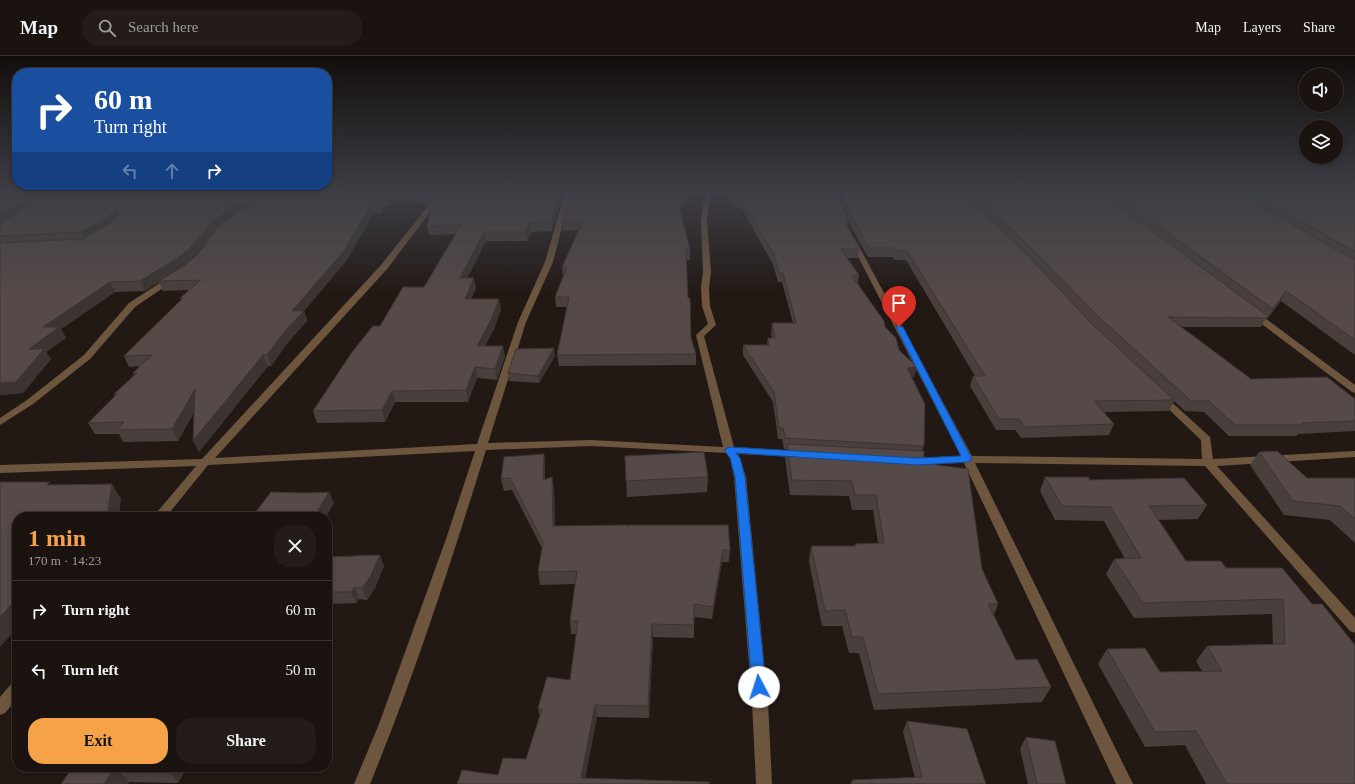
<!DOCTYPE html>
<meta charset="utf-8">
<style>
body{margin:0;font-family:Georgia,serif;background:#231c19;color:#f1f3f6;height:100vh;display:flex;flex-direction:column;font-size:15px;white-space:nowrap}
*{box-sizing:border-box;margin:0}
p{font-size:13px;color:#9f9e9f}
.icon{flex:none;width:22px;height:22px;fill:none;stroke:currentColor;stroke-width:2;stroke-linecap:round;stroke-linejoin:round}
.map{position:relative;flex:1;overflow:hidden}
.sheet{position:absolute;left:12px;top:456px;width:320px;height:260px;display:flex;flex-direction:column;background:#1a1310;border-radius:16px;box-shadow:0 2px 6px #0003,0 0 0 1px #383230}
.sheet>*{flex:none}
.top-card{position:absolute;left:12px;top:12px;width:320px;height:122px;border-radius:16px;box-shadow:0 2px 6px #0003,0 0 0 1px #383230;background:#1a4fa0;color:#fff;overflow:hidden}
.tools{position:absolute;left:1299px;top:12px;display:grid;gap:8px}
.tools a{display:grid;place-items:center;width:44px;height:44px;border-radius:50%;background:#1a1310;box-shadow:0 2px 6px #0003,0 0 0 1px #383230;font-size:20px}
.pin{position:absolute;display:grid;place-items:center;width:34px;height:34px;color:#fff;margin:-41px -17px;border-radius:50% 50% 50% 0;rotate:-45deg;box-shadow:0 0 4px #0007}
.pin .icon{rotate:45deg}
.me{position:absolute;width:44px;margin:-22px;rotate:355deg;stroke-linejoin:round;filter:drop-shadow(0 0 3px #0008)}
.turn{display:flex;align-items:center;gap:14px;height:84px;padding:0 16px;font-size:18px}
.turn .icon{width:52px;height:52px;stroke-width:2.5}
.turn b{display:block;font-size:28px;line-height:34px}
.lanes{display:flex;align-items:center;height:38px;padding:0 16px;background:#0003;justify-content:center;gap:20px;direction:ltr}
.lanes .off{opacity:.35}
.round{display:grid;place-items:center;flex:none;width:42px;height:42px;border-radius:16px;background:#231c19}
.head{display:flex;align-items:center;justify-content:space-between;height:68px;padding:0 16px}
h1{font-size:24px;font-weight:700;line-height:30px;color:#f5a346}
.button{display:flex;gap:8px;margin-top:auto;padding:8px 16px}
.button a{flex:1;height:46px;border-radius:16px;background:#f5a346;color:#111;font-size:16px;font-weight:700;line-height:46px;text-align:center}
.button a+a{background:#231c19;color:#f1f3f6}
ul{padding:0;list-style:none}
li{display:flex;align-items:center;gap:12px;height:60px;padding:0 16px;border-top:1px solid #383230}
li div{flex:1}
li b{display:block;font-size:15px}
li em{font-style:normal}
header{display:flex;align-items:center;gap:24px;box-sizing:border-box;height:56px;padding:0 20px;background:#1a1310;border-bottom:1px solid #383230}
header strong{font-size:19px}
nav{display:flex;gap:22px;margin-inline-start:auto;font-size:14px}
.search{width:280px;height:36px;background:#231c19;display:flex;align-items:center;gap:10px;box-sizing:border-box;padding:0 14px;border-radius:16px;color:#9f9e9f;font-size:15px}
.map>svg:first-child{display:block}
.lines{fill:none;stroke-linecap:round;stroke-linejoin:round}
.minor{fill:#6e563e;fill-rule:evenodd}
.wall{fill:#49403d;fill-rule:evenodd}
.shaded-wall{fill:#3c3432}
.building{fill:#554a47;stroke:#3c3432}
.route{fill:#1a73e8;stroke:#114b97}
</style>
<header>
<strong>Map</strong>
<div class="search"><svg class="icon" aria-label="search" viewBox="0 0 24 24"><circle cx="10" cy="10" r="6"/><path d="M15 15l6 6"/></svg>Search here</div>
<nav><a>Map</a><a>Layers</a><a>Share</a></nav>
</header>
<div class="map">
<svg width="1355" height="728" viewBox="0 0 1355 728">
<rect width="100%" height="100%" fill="#221915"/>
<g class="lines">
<path class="minor" d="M 439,136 L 445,136 L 387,213 L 215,402 L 477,388 L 518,266 L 545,206 L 565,136 L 571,136 L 553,206 L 526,266 L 488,387 L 591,384 L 723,391 L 696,279 L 708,268 L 702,250 L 701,232 L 703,215 L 701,164 L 705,136 L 711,136 L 707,164 L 711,215 L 709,232 L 710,250 L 716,269 L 704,280 L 734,391 L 799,395 L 804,398 L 799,401 L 738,398 L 740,402 L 746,421 L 768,646 L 772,728 L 756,728 L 752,646 L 734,421 L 730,402 L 726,397 L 591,390 L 486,394 C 451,506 415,619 370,728 L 354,728 L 379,668 L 446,483 L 475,395 L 208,409 L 166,461 L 153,461 L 196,410 L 0,417 L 0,409 L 202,403 L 381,209 Z
M 831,136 L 837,136 L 848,168 L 847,169 L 843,169 L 839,162 Z
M 852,181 L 855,183 L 972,400 L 1202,403 L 1201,384 L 1159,344 L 1157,342 L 1162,339 L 1165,340 L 1210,381 L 1213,403 L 1355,395 L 1355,401 L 1217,410 L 1355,562 L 1355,577 L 1350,575 L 1205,410 L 975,407 L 1133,728 L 1116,728 L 964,407 L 911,408 L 907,407 L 906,405 L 907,403 L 911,402 L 961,400 L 849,183 Z
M 169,221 L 172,221 L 176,223 L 135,251 L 90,303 L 33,348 L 0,369 L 0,362 L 27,344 L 84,299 L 129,247 Z
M 1251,256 L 1257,256 L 1355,329 L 1355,337 L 1352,336 L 1251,260 Z
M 17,625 L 17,643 L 5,657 L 0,659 L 0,641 L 12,627 Z"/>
</g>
<path class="wall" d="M 0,136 L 437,136 L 428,148 L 393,144 L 389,150 L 385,150 L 382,157 L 374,157 L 346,205 L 304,255 L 307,265 L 289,285 L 271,310 L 268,310 L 199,396 L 194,356 L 178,385 L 123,386 L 119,378 L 95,378 L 88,367 L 115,341 L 114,338 L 134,319 L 133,317 L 140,310 L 129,311 L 124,300 L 181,244 L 180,242 L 189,234 L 163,235 L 159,226 L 145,235 L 115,236 L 61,273 L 66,282 L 46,296 L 51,303 L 23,337 L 0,339 ZM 207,186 L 197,199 L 193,202 Z
M 563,136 L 552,175 L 531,176 L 527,185 L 486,185 L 467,222 L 476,232 L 471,243 L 501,253 L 494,273 L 485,290 L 505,300 L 497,324 L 477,322 L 468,346 L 395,346 L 385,366 L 317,367 L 313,355 L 380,270 L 424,231 L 456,178 L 429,179 L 427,170 Z
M 570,136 L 684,136 L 684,139 L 683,139 L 683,150 L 679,150 L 690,194 L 690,204 L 686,204 L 688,242 L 691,282 L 696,298 L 696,309 L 559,310 L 557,299 L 567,251 L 556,251 L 555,241 L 563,220 L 562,211 L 579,174 L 563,175 L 562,166 Z
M 728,136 L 833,136 L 839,154 L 859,193 L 858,202 L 847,202 L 859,219 L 858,227 L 899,294 L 917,311 L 914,321 L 912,322 L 924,390 L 922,395 L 924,407 L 982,513 L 998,548 L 994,559 L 1016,604 L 1051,631 L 1042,646 L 874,654 L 859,597 L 849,597 L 842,570 L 822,570 L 809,506 L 811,490 L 855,490 L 855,488 L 878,487 L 873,454 L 852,454 L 849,440 L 790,439 L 785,402 L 786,393 L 784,393 L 782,383 L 778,383 L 773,346 L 743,299 L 743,289 L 767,289 L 768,282 L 772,282 L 771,277 L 772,267 L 793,267 L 782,226 L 778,226 L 773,208 L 741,151 L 732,151 Z
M 839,136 L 961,136 L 990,163 L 962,136 L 1355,136 L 1355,299 L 1281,245 L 1267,263 L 1266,262 L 1261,271 L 1181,271 L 1251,323 L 1355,343 L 1355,375 L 1298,378 L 1296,380 L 1229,380 L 1204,356 L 1185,355 L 1174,345 L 1169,355 L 1104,356 L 1114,368 L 1109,379 L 1021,382 L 1015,374 L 996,374 L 970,330 L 973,320 L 975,320 L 906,204 L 895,204 L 892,201 L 868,201 L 846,161 ZM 1066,240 L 1095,271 L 1091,267 Z
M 555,300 L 539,327 L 509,325 L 508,317 Z
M 1259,396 L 1307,422 L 1355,422 L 1355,487 L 1330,464 L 1284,459 L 1250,409 Z
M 544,398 L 545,409 L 545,423 L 552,421 L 554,433 L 555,470 L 627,469 L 629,471 L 628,469 L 728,469 L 730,494 L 729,506 L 722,506 L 712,563 L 694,561 L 694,582 L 653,581 L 649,662 L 597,661 L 585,722 L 709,726 L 709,728 L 457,728 L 462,714 L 498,719 L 503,702 L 526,703 L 540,661 L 538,652 L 547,621 L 570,624 L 576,578 L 571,578 L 570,565 L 575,528 L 540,529 L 538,516 L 542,492 L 512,434 L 504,435 L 501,423 L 504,401 Z
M 625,400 L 708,421 L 707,436 L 627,441 Z
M 1045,421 L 1089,424 L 1207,449 L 1198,463 L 1158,464 L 1186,505 L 1226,512 L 1282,512 L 1355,728 L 1206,728 L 1185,689 L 1145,691 L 1098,608 L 1107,593 L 1160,616 L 1202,615 L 1196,605 L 1207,590 L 1273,588 L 1272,558 L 1134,562 L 1106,518 L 1114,503 L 1125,503 L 1104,465 L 1055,464 L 1040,435 Z
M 327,501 L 384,510 L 375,532 L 367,544 L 359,543 L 356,547 L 327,548 Z
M 907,665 L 986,728 L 850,728 L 852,724 L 915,722 L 903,676 Z
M 1026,681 L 1066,728 L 1028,728 L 1020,693 Z
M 73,711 L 187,711 L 178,727 L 129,726 L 128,728 L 61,728 Z"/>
<path class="shaded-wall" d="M 36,136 L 52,136 L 0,172 L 0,160 Z
M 255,136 L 269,136 L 254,148 L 249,155 L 216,175 L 193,202 L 181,212 L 159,225 L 159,226 L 145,235 L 140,225 L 212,166 L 230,153 Z
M 391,136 L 393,144 L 389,150 L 387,142 Z
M 429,136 L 437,136 L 428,148 L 426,140 Z
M 560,136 L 563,136 L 552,175 L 551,166 Z
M 383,142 L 385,150 L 382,157 L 379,148 Z
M 372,148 L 374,157 L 346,205 L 304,255 L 307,265 L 289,285 L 271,310 L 267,299 L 292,255 Z
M 116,153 L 120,162 L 86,186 L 81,176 Z
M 530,167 L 531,176 L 527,185 L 525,176 Z
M 484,176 L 486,185 L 462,232 L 460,222 Z
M 474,222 L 476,232 L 467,253 L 465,243 Z
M 110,226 L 115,236 L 61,273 L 66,282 L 46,296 L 51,303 L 23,337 L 0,339 L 0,327 L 29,293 L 43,271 Z
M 1286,235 L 1281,245 L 1267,263 L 1273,253 Z
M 499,243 L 501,253 L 494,273 L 479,301 L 477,290 Z
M 503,290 L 505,300 L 497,324 L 495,313 Z
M 554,292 L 555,300 L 539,327 L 538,320 Z
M 263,299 L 268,310 L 199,396 L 193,385 Z
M 475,311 L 477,322 L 468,346 L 466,334 Z
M 917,311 L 914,321 L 905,323 L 907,312 Z
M 195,333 L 201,344 L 178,385 L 172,373 Z
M 392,335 L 395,346 L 385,366 L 382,354 Z
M 544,398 L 545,409 L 544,436 L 543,424 Z
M 552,421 L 554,433 L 555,482 L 553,470 Z
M 112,428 L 121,443 L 119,461 L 107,461 Z
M 329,436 L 334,447 L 326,461 L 314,461 Z
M 723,494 L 722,506 L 712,563 L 713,551 Z
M 380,499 L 384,510 L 375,532 L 367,544 L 362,532 Z
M 355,531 L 359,543 L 356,547 L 351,536 Z
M 17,543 L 17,572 L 0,591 L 0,561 Z
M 652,568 L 653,581 L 649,662 L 648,650 Z
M 595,649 L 597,661 L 584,728 L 581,722 Z
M 115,711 L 129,726 L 128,728 L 104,728 Z
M 166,711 L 187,711 L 178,727 L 166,712 Z"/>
<path class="building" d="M 0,136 L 36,136 L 0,160 Z
M 48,136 L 255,136 L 251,139 L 246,146 L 230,153 L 212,166 L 189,193 L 177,202 L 140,225 L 110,226 L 43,271 L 59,271 L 29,293 L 44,293 L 16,326 L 0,327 L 0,187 L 83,183 L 112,166 L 123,154 L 116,153 L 107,162 L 81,176 L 0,180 L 0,168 Z
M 268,136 L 391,136 L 387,142 L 383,142 L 379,148 L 372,148 L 343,196 L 292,255 L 304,255 L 285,275 L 267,299 L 263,299 L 193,385 L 195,333 L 172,373 L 116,374 L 124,366 L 88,367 L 117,338 L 114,338 L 137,317 L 133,317 L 152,299 L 124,300 L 183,242 L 180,242 L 201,224 L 159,225 L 185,209 L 197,199 L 219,170 L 235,158 L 252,150 Z
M 392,136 L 429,136 L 426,140 Z
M 439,136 L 560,136 L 551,166 L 530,167 L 525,176 L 484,176 L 460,222 L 474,222 L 465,243 L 499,243 L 492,262 L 477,290 L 503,290 L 495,313 L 475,311 L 466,334 L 392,335 L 382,354 L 313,355 L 352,296 L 373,270 L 380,270 L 403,231 L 424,231 L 461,169 L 427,170 L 435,141 Z
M 570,136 L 682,136 L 683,142 L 677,142 L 690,194 L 686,194 L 688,242 L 690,242 L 691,282 L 696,298 L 557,299 L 569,241 L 555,241 L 567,211 L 562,211 L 583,165 L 562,166 Z
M 731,136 L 833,136 L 839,154 L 859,193 L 841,193 L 859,219 L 852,220 L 884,265 L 885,271 L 896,282 L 899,294 L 917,311 L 907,312 L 925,348 L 924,390 L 785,382 L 783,372 L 779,372 L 774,336 L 743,289 L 769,289 L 768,282 L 775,282 L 772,267 L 796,267 L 783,217 L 779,217 L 774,199 L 741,143 L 733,143 Z
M 842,136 L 961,136 L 1023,194 L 1091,267 L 1174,344 L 1094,345 L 1114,368 L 1025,371 L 1019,363 L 999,363 L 973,320 L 985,320 L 907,195 L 897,195 L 894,192 L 869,192 L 848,153 Z
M 972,136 L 1099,136 L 1268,260 L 1266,262 L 1168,261 L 1251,323 L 1327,321 L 1355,343 L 1355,365 L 1301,367 L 1303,369 L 1235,369 L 1209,345 L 1191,345 L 1099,261 L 1029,190 Z
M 1111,136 L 1235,136 L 1355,204 L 1355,284 L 1286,235 L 1273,253 Z
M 1249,136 L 1355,136 L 1355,196 Z
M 554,292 L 538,320 L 508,317 L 516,293 Z
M 787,388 L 924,395 L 924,407 L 968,413 L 982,513 L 998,548 L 988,548 L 1016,604 L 1037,603 L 1051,631 L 878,638 L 863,581 L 852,581 L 845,554 L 825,555 L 811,490 L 856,490 L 855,488 L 884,487 L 876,439 L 855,439 L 852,425 L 792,424 Z
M 1277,395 L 1307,422 L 1355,422 L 1355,463 L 1340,450 L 1293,445 L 1259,396 Z
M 704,396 L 708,421 L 626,425 L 625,400 Z
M 544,398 L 543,424 L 552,421 L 553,470 L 627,469 L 629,471 L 628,469 L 728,469 L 730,494 L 723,494 L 713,551 L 694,548 L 694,569 L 652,568 L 648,650 L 595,649 L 581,722 L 709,726 L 709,728 L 457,728 L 462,714 L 498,719 L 503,702 L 526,703 L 542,653 L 538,652 L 547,621 L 570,624 L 578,565 L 570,565 L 577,515 L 538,516 L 543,486 L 510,422 L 501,423 L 504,401 Z
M 1045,421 L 1089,421 L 1089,424 L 1184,422 L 1207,449 L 1149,450 L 1186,505 L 1221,505 L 1226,512 L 1282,512 L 1312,548 L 1322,548 L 1355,589 L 1355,728 L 1227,728 L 1196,675 L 1155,676 L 1107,593 L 1145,592 L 1160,616 L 1222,615 L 1207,590 L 1285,588 L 1283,543 L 1143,547 L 1114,503 L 1141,502 L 1111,451 L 1062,450 Z
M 0,426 L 50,426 L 47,429 L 112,428 L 107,461 L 17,461 L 17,543 L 0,561 Z
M 271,436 L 307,437 L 329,436 L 314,461 L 252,461 Z
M 380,499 L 370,521 L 362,532 L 355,531 L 351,536 L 327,536 L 327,501 Z
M 907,665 L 967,673 L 986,728 L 852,728 L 852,724 L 922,721 Z
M 1026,681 L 1055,685 L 1066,728 L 1037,728 Z
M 73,711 L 115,711 L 104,728 L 61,728 Z
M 125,711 L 166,711 L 166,712 Z"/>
<linearGradient id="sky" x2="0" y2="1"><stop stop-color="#130e0c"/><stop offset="0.57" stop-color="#3e3e46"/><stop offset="1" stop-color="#3e3e46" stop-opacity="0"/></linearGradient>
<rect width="1355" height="238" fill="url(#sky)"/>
<path class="route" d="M 897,269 L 899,269 L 903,271 L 972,403 L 968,406 L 918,409 L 736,397 L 740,402 L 745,421 L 766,631 L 764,635 L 759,637 L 754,635 L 752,631 L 735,421 L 730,402 L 724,394 L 729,391 L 918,402 L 961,400 L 896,271 Z"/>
</svg>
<div class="tools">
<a><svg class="icon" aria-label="sound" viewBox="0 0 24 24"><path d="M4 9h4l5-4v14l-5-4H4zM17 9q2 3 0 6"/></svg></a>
<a><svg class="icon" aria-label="layers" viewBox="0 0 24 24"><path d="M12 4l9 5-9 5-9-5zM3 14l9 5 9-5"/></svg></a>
</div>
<div class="pin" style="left:899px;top:271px;background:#d93025"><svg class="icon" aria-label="arrive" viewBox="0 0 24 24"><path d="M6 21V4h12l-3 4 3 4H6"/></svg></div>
<svg class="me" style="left:759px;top:631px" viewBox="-20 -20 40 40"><circle r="19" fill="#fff"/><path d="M0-13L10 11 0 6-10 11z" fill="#1a73e8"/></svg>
<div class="top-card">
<div class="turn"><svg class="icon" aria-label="right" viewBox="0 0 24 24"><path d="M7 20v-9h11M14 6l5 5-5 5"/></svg><div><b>60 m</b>Turn right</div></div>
<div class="lanes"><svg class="icon off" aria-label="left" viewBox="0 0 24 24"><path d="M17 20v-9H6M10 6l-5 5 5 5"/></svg><svg class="icon off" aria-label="ahead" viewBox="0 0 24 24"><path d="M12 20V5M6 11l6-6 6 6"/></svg><svg class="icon" aria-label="right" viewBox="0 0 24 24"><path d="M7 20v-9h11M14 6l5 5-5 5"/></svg></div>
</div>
<section class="sheet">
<div class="head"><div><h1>1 min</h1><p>170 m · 14:23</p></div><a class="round"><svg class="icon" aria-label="close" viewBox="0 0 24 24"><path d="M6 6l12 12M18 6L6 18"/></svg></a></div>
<ul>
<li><svg class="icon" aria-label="right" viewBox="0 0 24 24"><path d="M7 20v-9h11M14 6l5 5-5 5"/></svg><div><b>Turn right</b></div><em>60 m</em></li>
<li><svg class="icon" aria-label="left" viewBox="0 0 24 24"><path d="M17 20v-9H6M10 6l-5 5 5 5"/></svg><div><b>Turn left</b></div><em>50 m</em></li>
</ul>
<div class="button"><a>Exit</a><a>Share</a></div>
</section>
</div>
